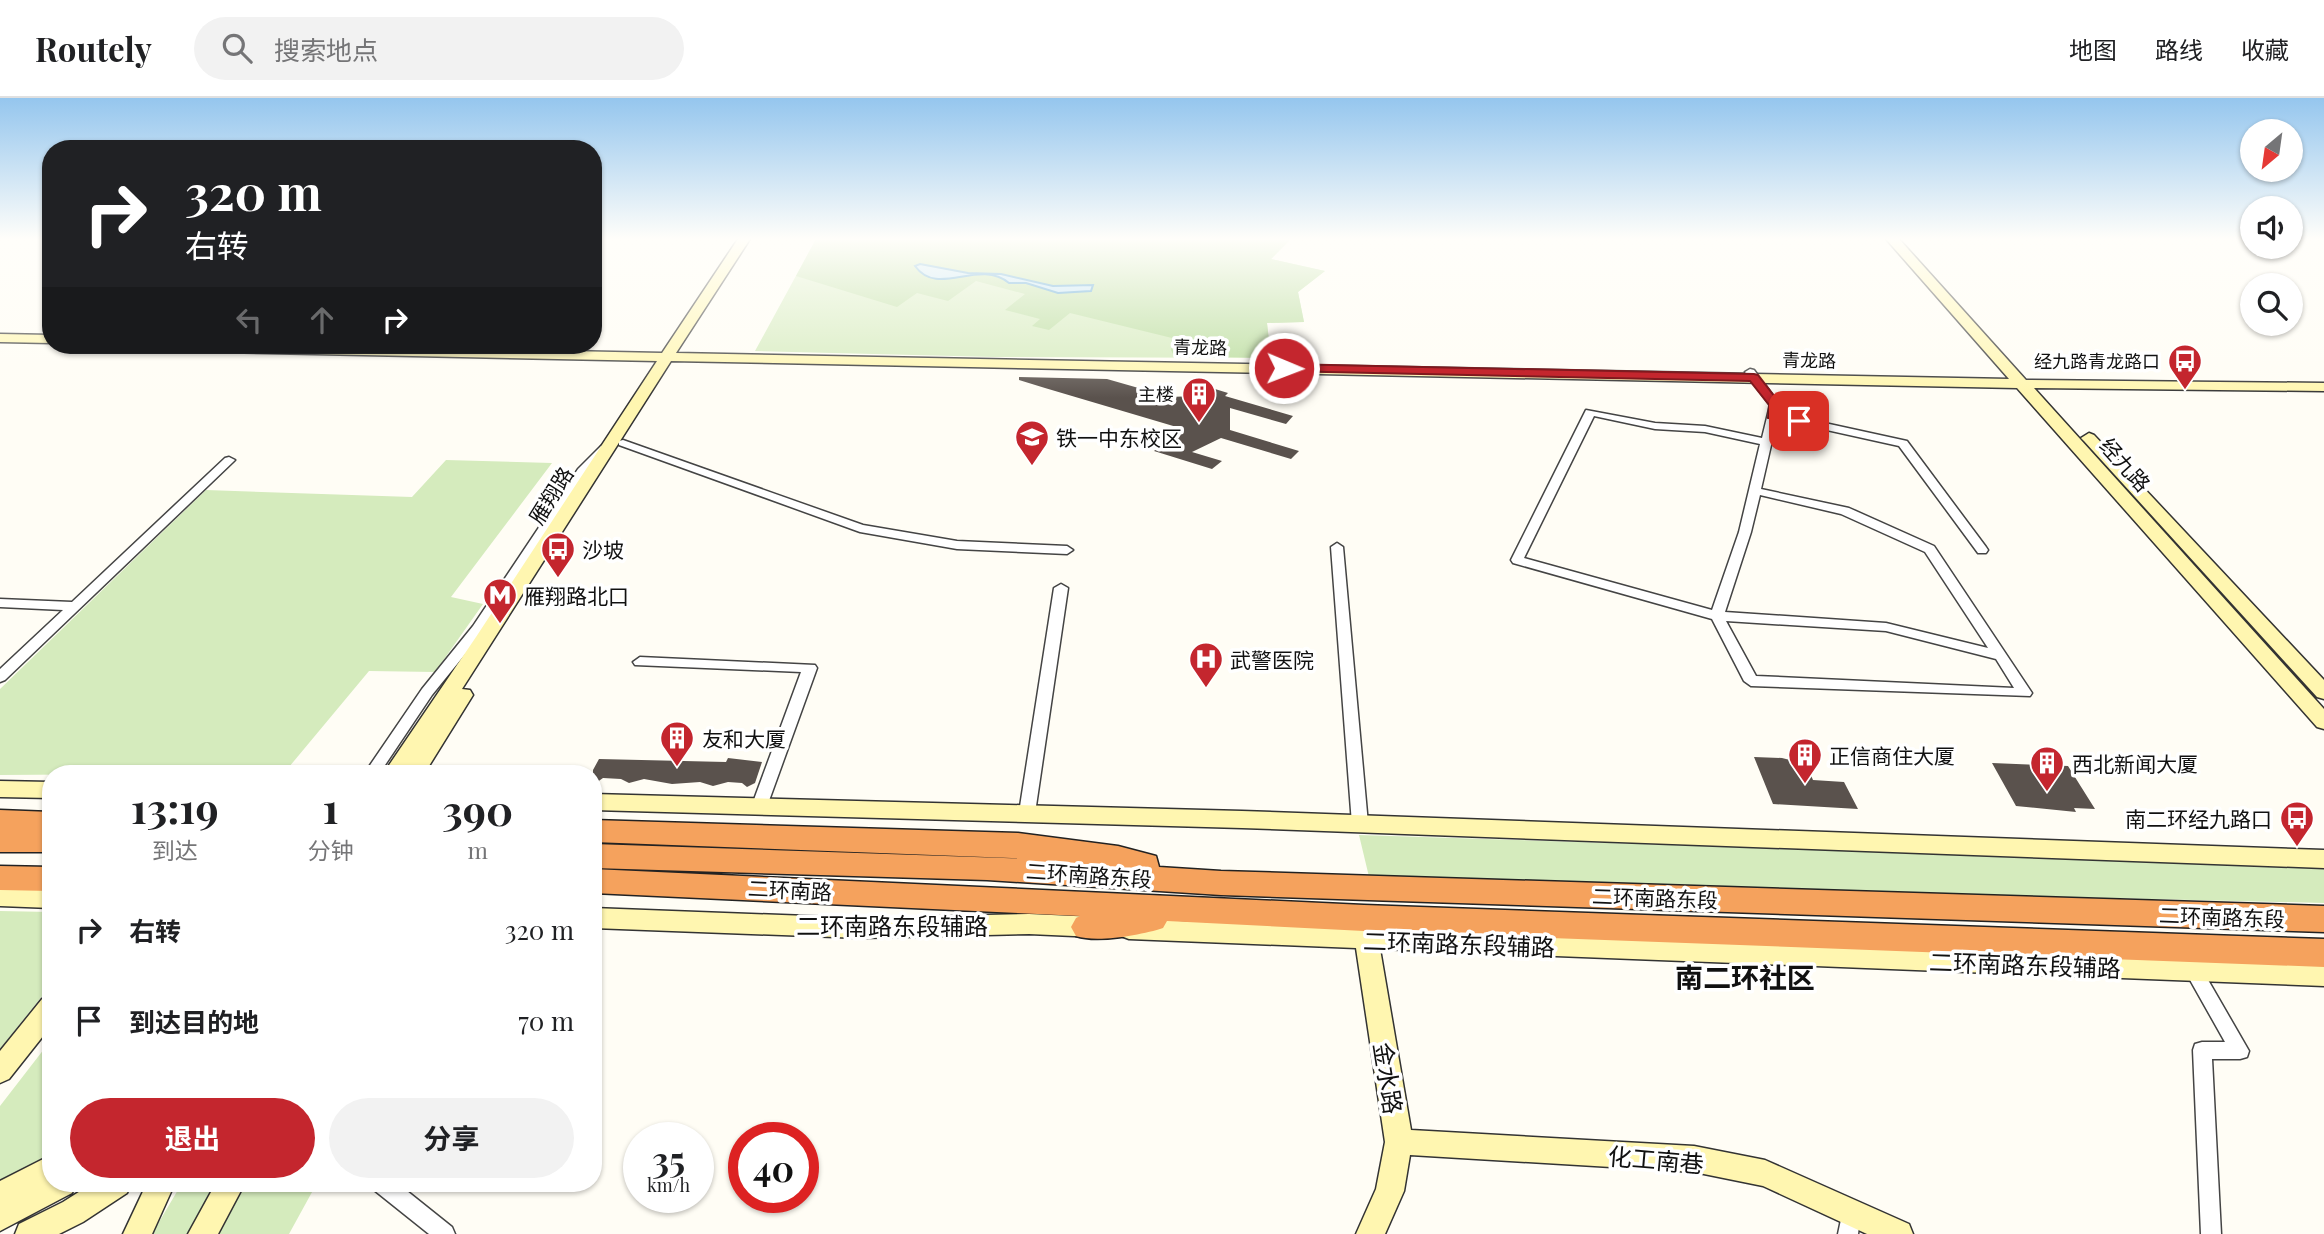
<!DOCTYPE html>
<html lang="zh">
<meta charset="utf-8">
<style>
body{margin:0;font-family:"Playfair Display","Noto Sans SC",serif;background:#f2f2f2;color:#202124;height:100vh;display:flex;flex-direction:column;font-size:26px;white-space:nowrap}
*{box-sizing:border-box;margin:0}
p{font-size:23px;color:#757577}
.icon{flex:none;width:38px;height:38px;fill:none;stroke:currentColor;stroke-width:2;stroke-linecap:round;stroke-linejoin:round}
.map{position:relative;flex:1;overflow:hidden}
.sheet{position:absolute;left:42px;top:667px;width:560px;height:427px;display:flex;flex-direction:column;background:#fff;border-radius:28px;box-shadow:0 2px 5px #0004}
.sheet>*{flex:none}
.banner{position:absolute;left:42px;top:42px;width:560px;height:214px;border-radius:28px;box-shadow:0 2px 5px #0004;background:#202124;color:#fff;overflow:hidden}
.needle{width:46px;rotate:209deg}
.buttons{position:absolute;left:2240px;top:21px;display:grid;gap:14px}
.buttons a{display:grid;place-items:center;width:63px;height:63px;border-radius:50%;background:#fff;box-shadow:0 2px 5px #0004;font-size:35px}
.speed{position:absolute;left:623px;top:1024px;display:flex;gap:14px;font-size:35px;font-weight:700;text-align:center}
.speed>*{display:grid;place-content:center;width:91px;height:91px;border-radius:50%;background:#fff;box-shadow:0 2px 5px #0004;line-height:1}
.speed small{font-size:18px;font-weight:400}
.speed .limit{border:10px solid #d22;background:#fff;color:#111}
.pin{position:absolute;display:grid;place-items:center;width:60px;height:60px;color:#fff;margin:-30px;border-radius:14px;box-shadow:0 4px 10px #0006}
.me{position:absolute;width:77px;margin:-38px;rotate:91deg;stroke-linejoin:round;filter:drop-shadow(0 0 5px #0008)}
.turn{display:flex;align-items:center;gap:24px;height:147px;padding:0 28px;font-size:32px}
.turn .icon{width:91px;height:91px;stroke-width:2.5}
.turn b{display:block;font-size:49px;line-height:60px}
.lanes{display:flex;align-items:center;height:66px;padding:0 28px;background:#0003;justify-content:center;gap:35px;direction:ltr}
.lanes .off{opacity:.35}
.eta{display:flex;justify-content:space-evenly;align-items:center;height:119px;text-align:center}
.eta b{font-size:42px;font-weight:700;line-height:49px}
.button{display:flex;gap:14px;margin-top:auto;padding:14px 28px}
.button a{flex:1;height:80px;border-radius:42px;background:#c4262e;color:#fff;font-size:28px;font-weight:700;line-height:80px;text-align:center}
.button a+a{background:#f2f2f2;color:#202124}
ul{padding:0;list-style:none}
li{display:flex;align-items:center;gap:21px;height:91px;padding:0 28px}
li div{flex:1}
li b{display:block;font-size:26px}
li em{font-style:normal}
header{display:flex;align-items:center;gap:42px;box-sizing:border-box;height:98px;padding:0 35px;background:#fff;border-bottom:2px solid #e0e0e0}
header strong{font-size:33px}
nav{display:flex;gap:38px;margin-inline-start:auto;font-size:24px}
.search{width:490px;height:63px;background:#f2f2f2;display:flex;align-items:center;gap:18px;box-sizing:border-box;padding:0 24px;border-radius:38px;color:#757577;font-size:26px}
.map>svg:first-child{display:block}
.green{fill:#d5ebbd}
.forest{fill:#b9dc9c}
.water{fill:#b9e0f7;stroke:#3f96cf;stroke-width:2}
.building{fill:#5a524d}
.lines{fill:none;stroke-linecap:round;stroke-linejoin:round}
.street-casing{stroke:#444;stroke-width:3}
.secondary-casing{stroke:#333;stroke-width:3}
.highway-casing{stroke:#222;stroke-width:3}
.street{fill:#fff;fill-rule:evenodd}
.secondary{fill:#fff6b0;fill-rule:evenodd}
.highway{fill:#f5a25d;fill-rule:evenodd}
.route{fill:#c4262e;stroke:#7f191e;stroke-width:2}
.labels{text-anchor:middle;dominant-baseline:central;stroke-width:7;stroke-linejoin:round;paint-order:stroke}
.far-street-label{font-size:18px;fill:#111;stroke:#fff}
.far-poi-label{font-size:18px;fill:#111;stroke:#fff;text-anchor:end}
.poi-label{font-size:21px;fill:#111;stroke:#fff;text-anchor:start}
.street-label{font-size:21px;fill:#111;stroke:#fff}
.near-street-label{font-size:24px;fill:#111;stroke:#fff}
.near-neighbourhood-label{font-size:28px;font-weight:bold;fill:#111;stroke:#fff}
</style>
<header>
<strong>Routely</strong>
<div class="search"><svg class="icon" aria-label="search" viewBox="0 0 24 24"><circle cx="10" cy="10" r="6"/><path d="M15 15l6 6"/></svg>搜索地点</div>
<nav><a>地图</a><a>路线</a><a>收藏</a></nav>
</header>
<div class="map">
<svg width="2324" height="1136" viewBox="0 0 2324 1136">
<rect width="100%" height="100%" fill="#fffdf5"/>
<path class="green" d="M 816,141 L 1291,141 L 1271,161 L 1325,173 L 1298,194 L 1304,224 L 1267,225 L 1271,260 L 994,259 L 755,253 Z
M 446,362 L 552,365 L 451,499 L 483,506 L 435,574 L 369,573 L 284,675 L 0,677 L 0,591 L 206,392 L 412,399 Z
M 1359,737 L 2324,768 L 2324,805 L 1370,783 Z
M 0,813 L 51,814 L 51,887 L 0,951 Z
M 51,942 L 51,1055 L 0,1084 L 0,1008 Z
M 182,1085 L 220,1085 L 190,1136 L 152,1136 Z
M 244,1085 L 317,1085 L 289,1136 L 213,1136 Z"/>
<path class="forest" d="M 816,141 L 1291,141 L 1271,161 L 1325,173 L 1298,194 L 1304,224 L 1267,225 L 1271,260 L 1174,258 L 1171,252 L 1172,240 L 1070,215 L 1049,232 L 1032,228 L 1040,221 L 1005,212 L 1025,196 L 976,183 L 948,203 L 917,195 L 897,209 L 796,178 Z"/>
<path class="water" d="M 920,166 L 968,175 L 1001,176 L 1053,188 L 1093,187 L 1091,193 L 1058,195 L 1026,185 L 1009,185 C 978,160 938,200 915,168 Z"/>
<path class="building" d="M 1019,279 L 1107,281 L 1170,299 L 1194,298 L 1215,291 L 1228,295 L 1225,298 L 1293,318 L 1286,326 L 1230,310 L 1230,332 L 1299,353 L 1291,361 L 1221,340 L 1192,354 L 1222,363 L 1212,371 L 1154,353 L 1180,330 L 1045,290 L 1019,282 Z
M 1754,659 L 1782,660 L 1806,666 L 1813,682 L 1844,684 L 1858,711 L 1773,706 Z
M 728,660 L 762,664 L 755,685 L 747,689 L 742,685 L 728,684 L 713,688 L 700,684 L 672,686 L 644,681 L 629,685 L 621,681 L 603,680 L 593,687 L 593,672 L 599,661 L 726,664 Z
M 1992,665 L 2068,668 L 2095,711 L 2074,710 L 2076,714 L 2016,708 Z"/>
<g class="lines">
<g class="street-casing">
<path id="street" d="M 1750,271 L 1754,272 L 1780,307 L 1779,315 L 1907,343 L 1986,449 L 1988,452 L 1986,455 L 1978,455 L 1899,348 L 1777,321 L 1761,391 L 1849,410 L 1934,448 L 2032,595 L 2030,598 L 1751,588 L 1744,583 L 1712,521 L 1513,465 L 1511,462 L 1586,312 L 1655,325 L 1705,328 L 1762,340 L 1770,307 L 1745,274 ZM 1594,318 L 1655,331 L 1705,334 L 1760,346 L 1739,434 L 1712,512 L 1524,460 ZM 1760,397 L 1841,416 L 1925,454 L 1988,550 L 1886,525 L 1725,514 L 1751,434 ZM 1726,523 L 1886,533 L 1996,561 L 2014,590 L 1756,578 Z
M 623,342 L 863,427 L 957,443 L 1067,448 L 1073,452 L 1067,456 L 957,451 L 860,434 L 619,347 L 619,343 Z
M 605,347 L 611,350 L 586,375 L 483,534 L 432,597 L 379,676 L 364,676 L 422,591 L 473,528 L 578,371 L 601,348 Z
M 229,359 L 235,362 L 233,364 L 5,582 L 0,584 L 0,571 L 63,512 L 0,509 L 0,501 L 72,504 L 225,360 Z
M 1337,445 L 1343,449 L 1368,726 L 1366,730 L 1360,732 L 1354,730 L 1352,726 L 1331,449 Z
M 1061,486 L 1068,490 L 1035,715 L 1033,719 L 1021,719 L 1019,715 L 1054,490 Z
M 640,559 L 815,567 L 817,570 L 766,711 L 754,711 L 752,707 L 801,574 L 635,567 L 633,564 Z
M 2194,866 L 2200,868 L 2249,953 L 2247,959 L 2240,961 L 2212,961 L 2221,1136 L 2201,1136 L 2193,952 L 2195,946 L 2202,944 L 2225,944 L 2185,873 L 2188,868 Z
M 371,1085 L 397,1085 L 452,1129 L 455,1136 L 429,1136 L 374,1092 Z
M 1851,1104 L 1858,1107 L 1861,1114 L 1858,1136 L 1838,1136 L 1844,1107 Z"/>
</g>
<g class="secondary-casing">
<path id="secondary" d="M 738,141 L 750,141 L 676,255 L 2009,281 L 1886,141 L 1899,141 L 2026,282 L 2324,285 L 2324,293 L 2034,290 L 2324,611 L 2324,631 L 2317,629 L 2017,290 L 671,263 L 462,591 L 470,592 L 473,597 L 424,676 L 383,676 L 476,539 L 657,263 L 76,251 L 69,247 L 273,247 L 662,255 Z
M 0,236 L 51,237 L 51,245 L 0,244 Z
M 2089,335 L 2094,337 L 2324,582 L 2324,601 L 2317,599 L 2084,343 L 2081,340 Z
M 0,683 L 51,684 L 51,700 L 0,699 Z
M 593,696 L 1242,713 L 2324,752 L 2324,770 L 1242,730 L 593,712 Z
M 0,790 L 51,792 L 51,810 L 0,808 Z
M 593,810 L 861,820 L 1029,816 L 1096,819 L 1104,822 L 1108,829 L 1104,836 L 1096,839 L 1029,836 L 861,840 L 593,830 Z
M 1365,820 L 1373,823 L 1377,831 L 2324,868 L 2324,888 L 1380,851 L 1411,1032 L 1694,1048 L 1765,1062 L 1909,1126 L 1913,1136 L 1867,1136 L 1763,1088 L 1694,1074 L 1410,1057 L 1404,1093 L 1385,1136 L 1356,1136 L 1376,1091 L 1385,1044 L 1356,850 L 1129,841 L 1121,838 L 1117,831 L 1121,824 L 1129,821 L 1353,830 L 1357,823 Z
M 51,898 L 51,928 L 9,981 L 0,985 L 0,953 L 42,901 Z
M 51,1057 L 51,1085 L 76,1085 L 72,1095 L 0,1133 L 0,1083 Z
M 93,1085 L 131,1085 L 127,1095 L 83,1124 L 59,1136 L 15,1136 L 19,1126 L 63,1104 Z
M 147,1085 L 175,1085 L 152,1136 L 123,1136 Z
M 216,1085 L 245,1085 L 218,1136 L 188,1136 Z"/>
</g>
<g class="highway-casing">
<path id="highway" d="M 0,712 L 51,714 L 51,754 L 0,754 Z
M 593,722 L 1018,735 L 1118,748 L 1156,758 L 1159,769 L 1221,773 L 2324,808 L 2324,834 L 1221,797 L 987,782 L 593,770 L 593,746 L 1035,761 L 593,744 Z
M 0,768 L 51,769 L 51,793 L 0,792 Z
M 593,771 L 1364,807 L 2324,841 L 2324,869 L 1364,833 L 1167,823 L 1163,830 C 1142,837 1097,845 1076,838 L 1071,829 L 1076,820 L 1080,818 L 593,795 Z"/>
</g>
<use href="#street" class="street"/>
<use href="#secondary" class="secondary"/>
<use href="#highway" class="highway"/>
</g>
<linearGradient id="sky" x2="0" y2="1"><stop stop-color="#95c6ee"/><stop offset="0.47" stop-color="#fffefa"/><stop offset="1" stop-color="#fffefa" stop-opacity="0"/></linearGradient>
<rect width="2324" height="300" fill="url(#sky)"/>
<path class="route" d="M 1284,266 L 1754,276 L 1758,277 L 1781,307 L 1779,315 L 1805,323 L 1799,326 L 1768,320 L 1769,307 L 1750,283 L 1280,273 L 1278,270 Z"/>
<defs>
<g id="bus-pin" transform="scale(1.75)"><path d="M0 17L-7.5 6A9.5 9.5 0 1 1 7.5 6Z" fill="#c4262e" stroke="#fff"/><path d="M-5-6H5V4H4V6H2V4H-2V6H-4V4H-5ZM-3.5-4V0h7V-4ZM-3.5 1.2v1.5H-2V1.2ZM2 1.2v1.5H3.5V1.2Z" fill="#fff"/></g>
<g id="building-pin" transform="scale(1.75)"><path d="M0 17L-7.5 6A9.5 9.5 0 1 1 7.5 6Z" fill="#c4262e" stroke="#fff"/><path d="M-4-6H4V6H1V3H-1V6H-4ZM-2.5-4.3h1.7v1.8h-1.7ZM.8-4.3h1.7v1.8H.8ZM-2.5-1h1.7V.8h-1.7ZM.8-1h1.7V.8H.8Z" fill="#fff"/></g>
<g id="school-pin" transform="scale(1.75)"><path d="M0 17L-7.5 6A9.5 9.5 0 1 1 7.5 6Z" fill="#c4262e" stroke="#fff"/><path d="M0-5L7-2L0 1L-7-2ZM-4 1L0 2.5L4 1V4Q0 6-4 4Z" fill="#fff"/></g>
<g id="metro-pin" transform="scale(1.75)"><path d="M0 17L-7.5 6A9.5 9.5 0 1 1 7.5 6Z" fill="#c4262e" stroke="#fff"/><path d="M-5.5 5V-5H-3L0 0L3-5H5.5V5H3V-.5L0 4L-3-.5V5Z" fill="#fff"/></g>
<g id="hospital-pin" transform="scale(1.75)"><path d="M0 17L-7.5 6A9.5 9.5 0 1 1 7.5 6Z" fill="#c4262e" stroke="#fff"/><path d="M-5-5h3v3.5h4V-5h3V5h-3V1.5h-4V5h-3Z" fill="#fff"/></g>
</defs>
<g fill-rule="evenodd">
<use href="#bus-pin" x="2185" y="263"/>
<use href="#building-pin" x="1199" y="296"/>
<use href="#school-pin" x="1032" y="339"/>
<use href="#bus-pin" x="558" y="451"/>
<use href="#metro-pin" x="500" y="497"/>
<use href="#hospital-pin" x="1206" y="561"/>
<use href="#building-pin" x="677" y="640"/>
<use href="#building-pin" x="1805" y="657"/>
<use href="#building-pin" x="2047" y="665"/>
<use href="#bus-pin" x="2297" y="720"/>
</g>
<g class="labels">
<g class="far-street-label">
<text transform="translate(1200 249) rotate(1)">青龙路</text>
<text transform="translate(1809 262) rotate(1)">青龙路</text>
</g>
<g class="far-poi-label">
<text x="2160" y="263">经九路青龙路口</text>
<text x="1174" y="296">主楼</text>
</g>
<g class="poi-label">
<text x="1056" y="339">铁一中东校区</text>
<text x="582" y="451">沙坡</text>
<text x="524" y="497">雁翔路北口</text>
<text x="1230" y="561">武警医院</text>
<text x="702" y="640">友和大厦</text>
<text x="1829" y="657">正信商住大厦</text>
<text x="2072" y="665">西北新闻大厦</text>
<text x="2272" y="720" text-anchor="end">南二环经九路口</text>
</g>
<g class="street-label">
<text transform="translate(2126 366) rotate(48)">经九路</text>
<text transform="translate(550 397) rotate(-58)">雁翔路</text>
<text transform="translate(1089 776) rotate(4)">二环南路东段</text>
<text transform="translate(790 791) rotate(3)">二环南路</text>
<text transform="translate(1655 799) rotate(2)">二环南路东段</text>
<text transform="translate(2222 818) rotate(2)">二环南路东段</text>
</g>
<g class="near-street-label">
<text x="892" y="827">二环南路东段辅路</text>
<text transform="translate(1459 845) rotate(2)">二环南路东段辅路</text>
<text transform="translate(2025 866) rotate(2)">二环南路东段辅路</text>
<text transform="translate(1389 980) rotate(81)">金水路</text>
<text transform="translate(1656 1061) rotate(5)">化工南巷</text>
</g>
<g class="near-neighbourhood-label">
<text x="1745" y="878">南二环社区</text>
</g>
</g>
</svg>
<div class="buttons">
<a><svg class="needle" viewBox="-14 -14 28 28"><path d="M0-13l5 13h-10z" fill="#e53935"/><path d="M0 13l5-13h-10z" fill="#757577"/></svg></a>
<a><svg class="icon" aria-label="sound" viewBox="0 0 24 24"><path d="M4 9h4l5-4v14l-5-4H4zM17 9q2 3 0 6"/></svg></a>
<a><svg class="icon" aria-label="search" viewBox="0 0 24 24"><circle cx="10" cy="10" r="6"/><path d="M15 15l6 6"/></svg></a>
</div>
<div class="speed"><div>35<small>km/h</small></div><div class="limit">40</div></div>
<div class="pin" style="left:1799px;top:323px;background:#d93025"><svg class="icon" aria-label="arrive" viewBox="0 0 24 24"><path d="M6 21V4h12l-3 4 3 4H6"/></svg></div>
<svg class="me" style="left:1284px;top:270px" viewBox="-20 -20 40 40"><circle r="17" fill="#c4262e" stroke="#fff" stroke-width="3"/><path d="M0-11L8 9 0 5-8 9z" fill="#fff"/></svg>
<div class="banner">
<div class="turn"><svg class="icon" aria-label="right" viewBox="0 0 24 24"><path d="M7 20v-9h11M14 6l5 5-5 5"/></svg><div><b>320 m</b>右转</div></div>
<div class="lanes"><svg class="icon off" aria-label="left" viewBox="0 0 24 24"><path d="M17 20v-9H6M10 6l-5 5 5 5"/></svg><svg class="icon off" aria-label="ahead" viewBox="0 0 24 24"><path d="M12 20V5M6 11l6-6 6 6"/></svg><svg class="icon" aria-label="right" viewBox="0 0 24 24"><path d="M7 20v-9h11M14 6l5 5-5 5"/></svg></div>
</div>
<section class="sheet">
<div class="eta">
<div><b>13:19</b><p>到达</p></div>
<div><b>1</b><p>分钟</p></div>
<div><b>390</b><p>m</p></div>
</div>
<ul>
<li><svg class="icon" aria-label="right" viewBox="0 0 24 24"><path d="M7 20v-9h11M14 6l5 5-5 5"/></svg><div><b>右转</b></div><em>320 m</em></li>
<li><svg class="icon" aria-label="arrive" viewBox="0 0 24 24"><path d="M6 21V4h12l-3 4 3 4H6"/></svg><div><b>到达目的地</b></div><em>70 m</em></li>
</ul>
<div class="button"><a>退出</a><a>分享</a></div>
</section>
</div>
